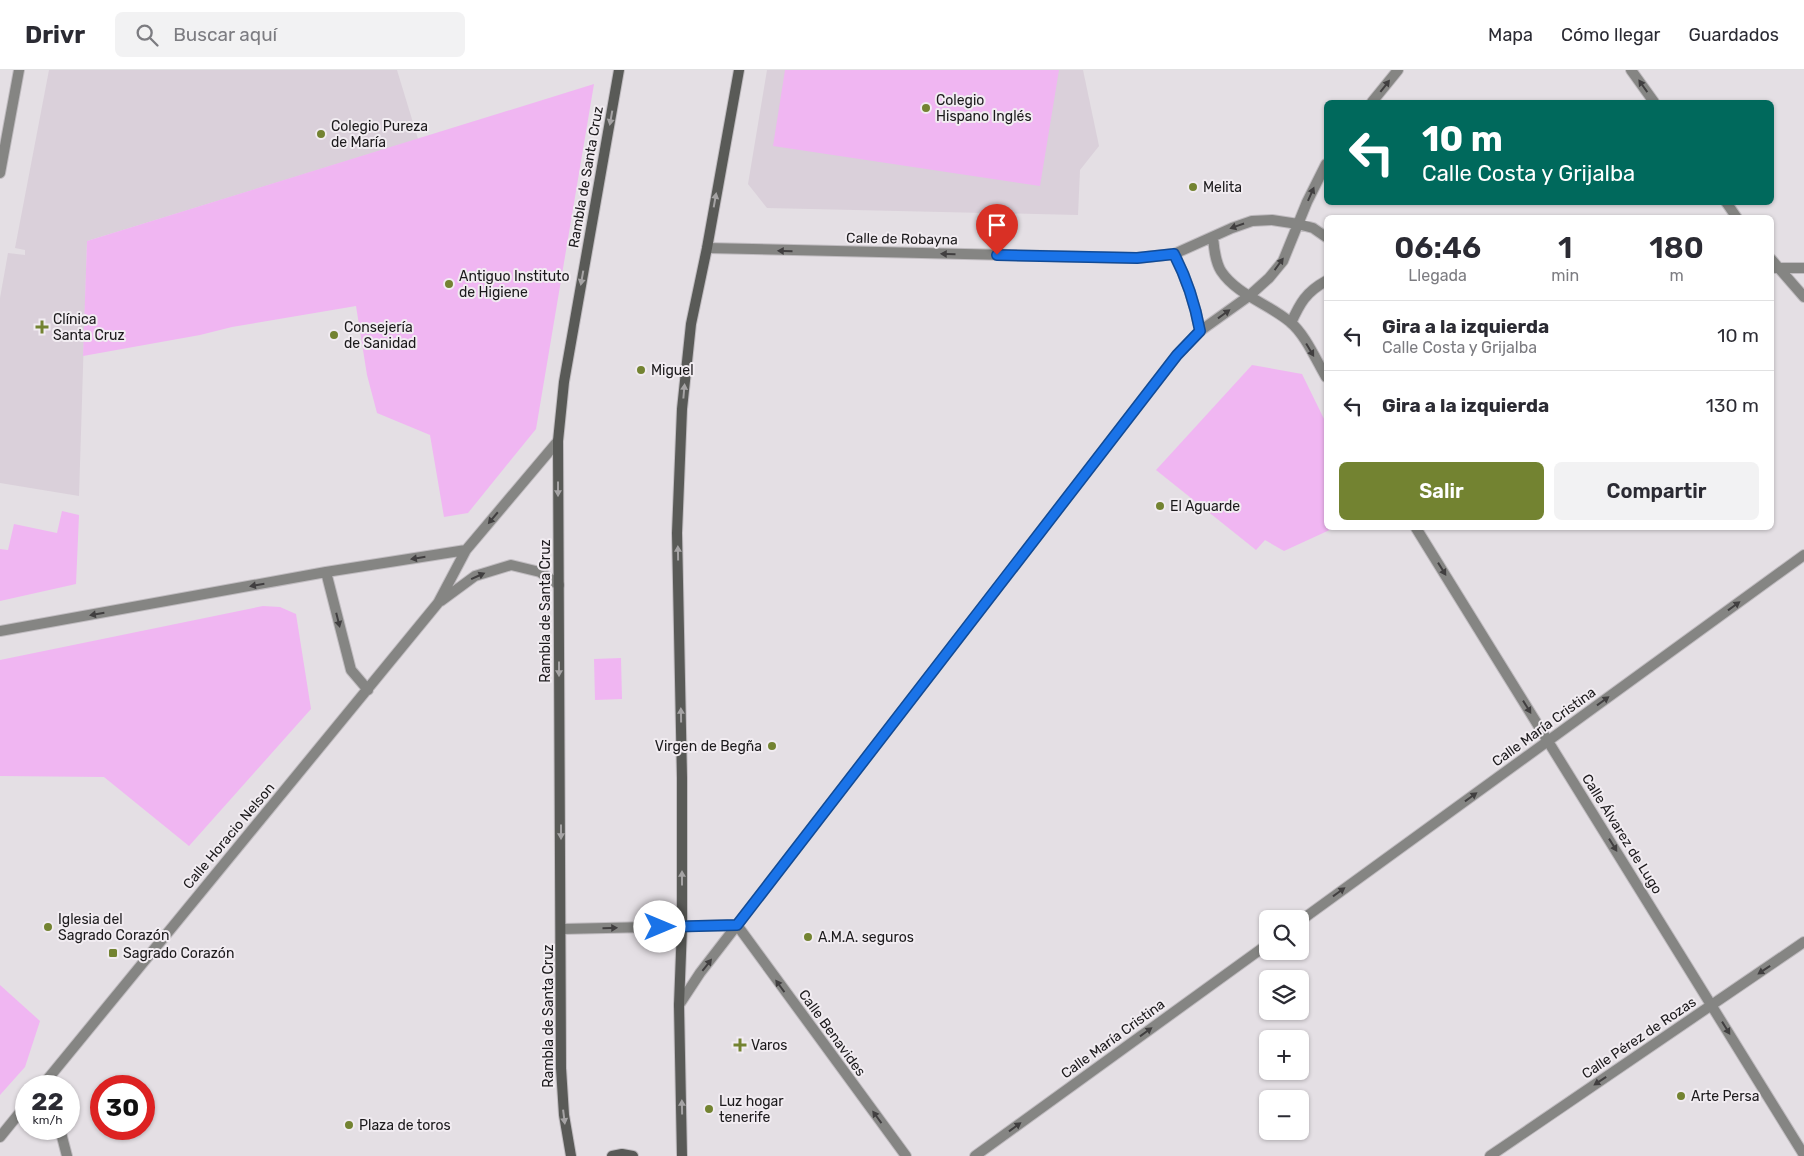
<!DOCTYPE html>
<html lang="es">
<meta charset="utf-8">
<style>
body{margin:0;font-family:Rubik,sans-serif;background:#f2f2f3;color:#2b2b33;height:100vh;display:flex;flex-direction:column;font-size:19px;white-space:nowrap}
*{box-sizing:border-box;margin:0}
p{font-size:16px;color:#7c7c81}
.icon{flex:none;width:28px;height:28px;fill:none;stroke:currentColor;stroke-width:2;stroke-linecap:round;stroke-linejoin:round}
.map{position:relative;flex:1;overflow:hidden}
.details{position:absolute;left:1324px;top:145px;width:450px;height:315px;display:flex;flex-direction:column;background:#fff;border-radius:8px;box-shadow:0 1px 4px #0004}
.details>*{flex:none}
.banner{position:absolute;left:1324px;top:30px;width:450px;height:105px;border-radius:8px;box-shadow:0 1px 4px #0004;background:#00695c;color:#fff;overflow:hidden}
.buttons{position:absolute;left:1259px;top:840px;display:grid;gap:10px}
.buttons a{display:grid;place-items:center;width:50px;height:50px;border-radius:8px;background:#fff;box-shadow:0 1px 4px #0004;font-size:25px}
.speed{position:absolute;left:15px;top:1005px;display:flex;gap:10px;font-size:25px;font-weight:700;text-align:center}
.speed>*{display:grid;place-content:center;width:65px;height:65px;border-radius:50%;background:#fff;box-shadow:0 1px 4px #0004;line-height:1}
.speed small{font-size:12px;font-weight:400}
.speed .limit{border:8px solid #d22;background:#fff;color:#111}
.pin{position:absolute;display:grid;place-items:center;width:42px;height:42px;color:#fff;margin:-51px -21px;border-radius:50% 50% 50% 0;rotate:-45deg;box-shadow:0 0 5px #0007}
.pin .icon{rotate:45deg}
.me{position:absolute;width:55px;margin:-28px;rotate:90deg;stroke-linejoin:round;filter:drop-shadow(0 0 4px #0008)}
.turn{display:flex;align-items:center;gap:18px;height:105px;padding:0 15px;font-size:22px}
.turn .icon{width:65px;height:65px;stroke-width:2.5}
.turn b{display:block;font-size:35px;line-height:42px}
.eta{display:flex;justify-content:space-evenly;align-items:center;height:85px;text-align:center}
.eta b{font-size:30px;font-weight:600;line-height:35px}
.cta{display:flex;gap:10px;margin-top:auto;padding:10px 15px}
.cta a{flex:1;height:58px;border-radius:8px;background:#738331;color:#fff;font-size:20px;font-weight:600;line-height:58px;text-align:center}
.cta a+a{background:#f2f2f3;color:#2b2b33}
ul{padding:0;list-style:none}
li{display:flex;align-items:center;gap:15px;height:70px;padding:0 15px;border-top:1px solid #e1e1e2}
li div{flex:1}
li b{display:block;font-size:19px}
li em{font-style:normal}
header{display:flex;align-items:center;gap:30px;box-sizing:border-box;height:70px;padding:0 25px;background:#fff;border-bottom:1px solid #e1e1e2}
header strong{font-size:24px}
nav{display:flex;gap:28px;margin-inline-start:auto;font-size:18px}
.search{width:350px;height:45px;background:#f2f2f3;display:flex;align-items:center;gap:12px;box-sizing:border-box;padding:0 18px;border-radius:8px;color:#7c7c81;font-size:19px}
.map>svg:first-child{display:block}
.built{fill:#dad0da}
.green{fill:#f0b6f2}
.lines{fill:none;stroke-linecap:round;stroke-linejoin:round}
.street-casing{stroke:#c0bcc0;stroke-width:12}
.secondary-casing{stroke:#c0bcc0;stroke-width:12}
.street{stroke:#858583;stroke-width:10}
.secondary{stroke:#595a57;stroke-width:10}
.oneway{fill:#413f40}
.oneway2{fill:#a5a3a4}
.route-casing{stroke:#114b97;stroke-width:12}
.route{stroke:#1a73e8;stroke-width:9}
.poi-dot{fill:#738331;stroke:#f1ecf1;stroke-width:2}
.labels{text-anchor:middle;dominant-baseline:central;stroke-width:4;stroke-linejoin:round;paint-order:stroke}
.poi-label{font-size:14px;fill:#1c1a1c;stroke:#f1ecf1;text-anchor:start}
.street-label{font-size:14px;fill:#1c1a1c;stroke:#f1ecf1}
</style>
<header>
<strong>Drivr</strong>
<div class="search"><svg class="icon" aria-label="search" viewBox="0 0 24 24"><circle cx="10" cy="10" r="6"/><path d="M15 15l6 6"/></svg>Buscar aquí</div>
<nav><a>Mapa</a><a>Cómo llegar</a><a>Guardados</a></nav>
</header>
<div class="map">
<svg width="1804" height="1086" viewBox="0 0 1804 1086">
<rect width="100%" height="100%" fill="#e4dfe4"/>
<path class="built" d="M 49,0 L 397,0 L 418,69 L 87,171 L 79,426 L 0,413 L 0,228 L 8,183 L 25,185 L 25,180 L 15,178 Z
M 767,0 L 1083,0 L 1099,76 L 1080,100 L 1078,145 L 767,138 L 748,114 Z"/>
<path class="green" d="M 785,0 L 1059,0 L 1040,116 L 773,76 Z
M 594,14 L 536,359 L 468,443 L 444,447 L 430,365 L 377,343 L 367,305 L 356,236 L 232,257 L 200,265 L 83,286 L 87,171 Z
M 1252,295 L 1302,304 L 1326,353 L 1326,458 L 1334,458 L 1284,481 L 1265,470 L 1256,480 L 1156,400 Z
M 62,441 L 79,445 L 76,514 L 0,531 L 0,479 L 8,480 L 14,454 L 57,463 Z
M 263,536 L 280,537 L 296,544 L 311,639 L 189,776 L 104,707 L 0,706 L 0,590 Z
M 621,588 L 622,629 L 595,630 L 594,589 Z
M 0,915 L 40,951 L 25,997 L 0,1025 Z"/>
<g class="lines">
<g class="street-casing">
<path id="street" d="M 1631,0 L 1654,32
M 1372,32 L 1398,0
M 0,103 L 19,0
M 1726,132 L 1737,148
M 1213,167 C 1214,178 1215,191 1221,201 C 1237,225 1269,234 1290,252 C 1305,264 1316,290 1326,307
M 707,178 L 1137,188 L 1174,184 L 1232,158 L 1252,151 L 1272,150 L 1298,154 L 1313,158 L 1326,167
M 1174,184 C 1187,209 1195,234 1200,261
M 1771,189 L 1804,227
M 1775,198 L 1804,198
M 1291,253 C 1300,233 1306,222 1326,211
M 1416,458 L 1804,1085
M 326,502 L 351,600 L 368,620
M 441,531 L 475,506 L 511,495 L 540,502 L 559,515
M 0,561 L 326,502 L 466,480
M 1300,851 L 1804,485
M 562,859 L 737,855 L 906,1086
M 679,935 L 700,903 L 1177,285 L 1200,261 L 1249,226 L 1269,208 L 1283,191 L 1307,132 L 1326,94
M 42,1016 L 438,533 L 466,480 L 558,371
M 60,1059 L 67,1086
M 0,1067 L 26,1035
M 975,1086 L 1268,874
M 1490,1086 L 1804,872"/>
</g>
<g class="secondary-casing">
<path id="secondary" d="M 571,1086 L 564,1045 L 561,998 L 558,371 L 564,312 L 619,0
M 612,1086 L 622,1084 L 633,1086
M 682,1086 L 679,935 L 682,857 L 682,708 L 677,463 L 682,339 L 691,254 L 707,178 L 739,0"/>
</g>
<use href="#street" class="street"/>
<use href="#secondary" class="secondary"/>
</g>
<defs><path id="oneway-solid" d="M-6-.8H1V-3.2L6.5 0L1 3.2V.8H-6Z" transform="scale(1.25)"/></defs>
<g class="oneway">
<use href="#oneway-solid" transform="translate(1385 16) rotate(-52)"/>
<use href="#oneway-solid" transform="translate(1643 16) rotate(-125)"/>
<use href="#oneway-solid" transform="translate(1311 124) rotate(-66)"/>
<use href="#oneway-solid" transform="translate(1237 156) rotate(161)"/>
<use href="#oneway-solid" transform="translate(785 181) rotate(-179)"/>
<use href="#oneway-solid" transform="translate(948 184) rotate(-179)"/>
<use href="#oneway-solid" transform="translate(1279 194) rotate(-54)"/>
<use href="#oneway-solid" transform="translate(1224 244) rotate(-36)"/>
<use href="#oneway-solid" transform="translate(1310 280) rotate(59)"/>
<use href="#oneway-solid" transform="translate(493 448) rotate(130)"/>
<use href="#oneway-solid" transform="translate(418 488) rotate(171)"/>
<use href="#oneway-solid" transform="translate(1442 499) rotate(58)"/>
<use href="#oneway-solid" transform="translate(478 506) rotate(-24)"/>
<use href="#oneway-solid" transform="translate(257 515) rotate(170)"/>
<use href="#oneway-solid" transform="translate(1734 536) rotate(-36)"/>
<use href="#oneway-solid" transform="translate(97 544) rotate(170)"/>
<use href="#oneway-solid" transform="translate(338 550) rotate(76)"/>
<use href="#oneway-solid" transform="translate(1603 631) rotate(-36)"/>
<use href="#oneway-solid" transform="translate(1527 637) rotate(58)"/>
<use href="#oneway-solid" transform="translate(1471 727) rotate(-36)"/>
<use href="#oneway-solid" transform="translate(1613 775) rotate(58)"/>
<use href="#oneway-solid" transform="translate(1339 822) rotate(-36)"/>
<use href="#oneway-solid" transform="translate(610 858) rotate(-1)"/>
<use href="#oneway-solid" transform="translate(707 895) rotate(-52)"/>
<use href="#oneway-solid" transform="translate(1764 900) rotate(146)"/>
<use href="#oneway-solid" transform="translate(780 916) rotate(-126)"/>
<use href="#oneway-solid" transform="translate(1726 958) rotate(58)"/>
<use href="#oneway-solid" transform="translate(1146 962) rotate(-36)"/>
<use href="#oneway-solid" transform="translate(1600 1011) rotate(146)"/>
<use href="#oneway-solid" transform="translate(877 1047) rotate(-126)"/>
<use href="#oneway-solid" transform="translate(1015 1057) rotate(-36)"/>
</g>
<g class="oneway2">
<use href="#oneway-solid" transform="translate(611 48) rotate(100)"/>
<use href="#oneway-solid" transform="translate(715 130) rotate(-80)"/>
<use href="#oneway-solid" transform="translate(582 208) rotate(100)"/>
<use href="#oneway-solid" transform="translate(684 321) rotate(-85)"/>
<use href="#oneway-solid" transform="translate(558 419) rotate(90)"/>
<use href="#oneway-solid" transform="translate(678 483) rotate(-91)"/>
<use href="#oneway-solid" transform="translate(559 599) rotate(90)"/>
<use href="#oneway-solid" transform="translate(681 645) rotate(-91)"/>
<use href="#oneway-solid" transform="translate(561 762) rotate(90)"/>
<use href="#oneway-solid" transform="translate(682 808) rotate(-90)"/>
<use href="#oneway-solid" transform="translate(682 1037) rotate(-91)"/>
<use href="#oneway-solid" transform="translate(564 1047) rotate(83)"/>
</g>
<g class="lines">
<g class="route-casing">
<path id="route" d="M 660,857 L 737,855 L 1177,285 L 1200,261 C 1195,234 1187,209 1174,184 L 1137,188 L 997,185"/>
</g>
<use href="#route" class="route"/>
</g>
<g class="poi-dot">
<circle cx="926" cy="38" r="5"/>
<circle cx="321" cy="64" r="5"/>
<circle cx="1193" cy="117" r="5"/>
<circle cx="449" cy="214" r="5"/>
<path d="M39.5 249.5h5v5h5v5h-5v5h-5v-5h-5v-5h5z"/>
<circle cx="334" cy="265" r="5"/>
<circle cx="641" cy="300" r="5"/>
<circle cx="1160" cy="436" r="5"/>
<circle cx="772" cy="676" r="5"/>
<circle cx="48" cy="857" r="5"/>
<circle cx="808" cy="867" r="5"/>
<rect x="108" y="878" width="10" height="10" rx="2.5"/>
<path d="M737.5 967.5h5v5h5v5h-5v5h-5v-5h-5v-5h5z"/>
<circle cx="1681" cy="1026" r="5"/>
<circle cx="709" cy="1039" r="5"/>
<circle cx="349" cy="1055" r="5"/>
</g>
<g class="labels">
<g class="poi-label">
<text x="936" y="30">Colegio<tspan x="936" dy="16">Hispano Inglés</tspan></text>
<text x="331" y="56">Colegio Pureza<tspan x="331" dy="16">de María</tspan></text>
<text x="1203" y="117">Melita</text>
<text x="459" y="206">Antiguo Instituto<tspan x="459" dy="16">de Higiene</tspan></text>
<text x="53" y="249">Clínica<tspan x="53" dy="16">Santa Cruz</tspan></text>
<text x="344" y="257">Consejería<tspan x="344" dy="16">de Sanidad</tspan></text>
<text x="651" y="300">Miguel</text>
<text x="1170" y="436">El Aguarde</text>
<text x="762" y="676" text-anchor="end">Virgen de Begña</text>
<text x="58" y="849">Iglesia del<tspan x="58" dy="16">Sagrado Corazón</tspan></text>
<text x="818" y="867">A.M.A. seguros</text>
<text x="123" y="883">Sagrado Corazón</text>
<text x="751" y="975">Varos</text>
<text x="1691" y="1026">Arte Persa</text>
<text x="719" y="1031">Luz hogar<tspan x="719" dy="16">tenerife</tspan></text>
<text x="359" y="1055">Plaza de toros</text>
</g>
<g class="street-label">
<text transform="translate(586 107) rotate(-80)">Rambla de Santa Cruz</text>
<text transform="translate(902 169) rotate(1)">Calle de Robayna</text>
<text transform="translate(545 541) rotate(-90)">Rambla de Santa Cruz</text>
<text transform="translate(1544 657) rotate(-36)">Calle María Cristina</text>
<text transform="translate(1622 764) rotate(58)">Calle Álvarez de Lugo</text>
<text transform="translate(229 766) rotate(-50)">Calle Horacio Nelson</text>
<text transform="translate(548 946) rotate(-90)">Rambla de Santa Cruz</text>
<text transform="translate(832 963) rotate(54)">Calle Benavides</text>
<text transform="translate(1639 968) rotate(-34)">Calle Pérez de Rozas</text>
<text transform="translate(1113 969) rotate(-36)">Calle María Cristina</text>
</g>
</g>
</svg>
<div class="buttons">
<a><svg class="icon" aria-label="search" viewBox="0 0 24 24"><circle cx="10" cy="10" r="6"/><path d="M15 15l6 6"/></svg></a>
<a><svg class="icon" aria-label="layers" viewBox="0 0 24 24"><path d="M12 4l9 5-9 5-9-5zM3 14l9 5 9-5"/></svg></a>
<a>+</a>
<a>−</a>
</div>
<div class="speed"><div>22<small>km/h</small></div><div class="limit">30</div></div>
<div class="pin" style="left:997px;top:185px;background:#d93025"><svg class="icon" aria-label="arrive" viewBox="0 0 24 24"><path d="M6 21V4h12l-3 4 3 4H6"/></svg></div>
<svg class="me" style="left:660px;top:857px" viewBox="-20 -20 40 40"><circle r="19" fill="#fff"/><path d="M0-13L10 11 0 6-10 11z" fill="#1a73e8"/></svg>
<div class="banner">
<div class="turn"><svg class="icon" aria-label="left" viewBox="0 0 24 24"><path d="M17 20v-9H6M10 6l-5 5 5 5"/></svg><div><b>10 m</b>Calle Costa y Grijalba</div></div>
</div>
<section class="details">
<div class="eta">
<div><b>06:46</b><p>Llegada</p></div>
<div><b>1</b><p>min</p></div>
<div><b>180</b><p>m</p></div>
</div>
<ul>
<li><svg class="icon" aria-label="left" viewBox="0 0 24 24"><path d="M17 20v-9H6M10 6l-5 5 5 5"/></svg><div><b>Gira a la izquierda</b><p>Calle Costa y Grijalba</p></div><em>10 m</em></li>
<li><svg class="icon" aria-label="left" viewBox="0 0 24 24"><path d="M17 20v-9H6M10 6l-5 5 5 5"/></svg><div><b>Gira a la izquierda</b></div><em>130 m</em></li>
</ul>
<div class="cta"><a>Salir</a><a>Compartir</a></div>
</section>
</div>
